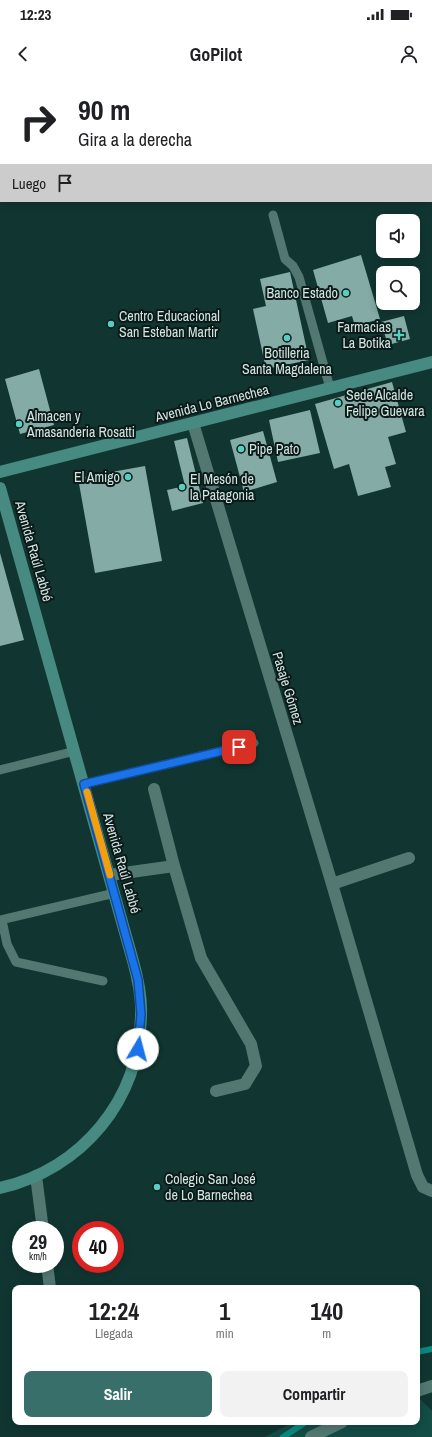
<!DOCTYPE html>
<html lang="es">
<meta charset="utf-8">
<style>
body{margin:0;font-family:"Archivo Narrow",sans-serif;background:#f2f2f2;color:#202124;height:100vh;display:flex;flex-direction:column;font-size:15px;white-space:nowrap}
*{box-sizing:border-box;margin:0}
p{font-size:13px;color:#757577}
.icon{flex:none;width:22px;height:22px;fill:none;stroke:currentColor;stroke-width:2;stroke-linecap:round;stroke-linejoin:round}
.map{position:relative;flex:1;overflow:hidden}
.drawer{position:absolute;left:12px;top:1205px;width:408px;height:140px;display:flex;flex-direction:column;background:#fff;border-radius:8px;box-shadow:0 2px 10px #0003}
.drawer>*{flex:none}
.guide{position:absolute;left:0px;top:0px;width:432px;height:122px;box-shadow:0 2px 10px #0003;background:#fff;color:#202124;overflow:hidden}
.fabs{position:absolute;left:376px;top:134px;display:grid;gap:8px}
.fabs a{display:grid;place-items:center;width:44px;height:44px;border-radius:8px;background:#fff;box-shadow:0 2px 10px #0003;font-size:20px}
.speed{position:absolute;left:12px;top:1141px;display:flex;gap:8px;font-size:20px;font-weight:700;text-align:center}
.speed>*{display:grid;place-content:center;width:52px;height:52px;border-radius:50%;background:#fff;box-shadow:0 2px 10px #0003;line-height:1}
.speed small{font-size:10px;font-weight:400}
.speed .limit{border:6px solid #d22;background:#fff;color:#111}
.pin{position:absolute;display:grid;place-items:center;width:34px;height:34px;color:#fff;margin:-17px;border-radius:8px;box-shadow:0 2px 6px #0006}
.me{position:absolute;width:44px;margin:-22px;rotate:8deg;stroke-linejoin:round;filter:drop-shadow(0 0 3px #0008)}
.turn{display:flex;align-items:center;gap:14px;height:84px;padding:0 12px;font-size:18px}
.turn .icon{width:52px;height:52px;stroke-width:2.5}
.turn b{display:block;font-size:28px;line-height:34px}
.then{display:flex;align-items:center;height:38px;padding:0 12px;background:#0003;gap:8px;font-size:15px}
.eta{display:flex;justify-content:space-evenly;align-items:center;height:68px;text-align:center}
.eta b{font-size:24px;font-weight:700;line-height:28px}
.primary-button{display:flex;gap:8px;margin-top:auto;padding:8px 12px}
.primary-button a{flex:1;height:46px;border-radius:8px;background:#396f6a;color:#fff;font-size:16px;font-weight:700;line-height:46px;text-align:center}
.primary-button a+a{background:#f2f2f2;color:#202124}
.status{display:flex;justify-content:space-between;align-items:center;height:28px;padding:0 20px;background:#fff;direction:ltr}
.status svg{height:11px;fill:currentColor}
header{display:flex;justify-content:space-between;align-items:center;height:52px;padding:0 12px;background:#fff;font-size:18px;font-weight:700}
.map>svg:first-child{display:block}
.green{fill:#144c46}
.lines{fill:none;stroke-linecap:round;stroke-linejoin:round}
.stream{stroke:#0b897e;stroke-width:6}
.building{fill:#84aba5}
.lane{stroke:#537872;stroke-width:9}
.street{stroke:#537872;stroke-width:12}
.secondary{stroke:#468a81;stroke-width:12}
.route-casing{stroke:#114b97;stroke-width:10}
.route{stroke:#1a73e8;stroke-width:7}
.slow{stroke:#f59e0b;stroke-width:7}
.poi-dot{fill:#58cec0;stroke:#0b1a18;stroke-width:1.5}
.labels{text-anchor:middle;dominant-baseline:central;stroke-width:4;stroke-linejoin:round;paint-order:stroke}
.poi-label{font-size:14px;fill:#d1e5e1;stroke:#0b1a18;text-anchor:start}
.street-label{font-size:14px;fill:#d1e5e1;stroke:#0b1a18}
</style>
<div class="status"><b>12:23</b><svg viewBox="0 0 49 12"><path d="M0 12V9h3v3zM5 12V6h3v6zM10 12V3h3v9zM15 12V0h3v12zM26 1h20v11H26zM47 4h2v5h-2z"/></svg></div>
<header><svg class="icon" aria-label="back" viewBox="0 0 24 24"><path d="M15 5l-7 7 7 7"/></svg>GoPilot<svg class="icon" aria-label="person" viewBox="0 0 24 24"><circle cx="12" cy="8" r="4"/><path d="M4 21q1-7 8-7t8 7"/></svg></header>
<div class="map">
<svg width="432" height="1357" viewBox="0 0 432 1357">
<rect width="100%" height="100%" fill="#113632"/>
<path class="green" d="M 417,1316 L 432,1331 L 432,1357 L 265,1357 L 293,1342 L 417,1342 Z"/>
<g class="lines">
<path class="stream" d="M 417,1272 L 432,1269
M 283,1357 L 306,1342"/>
</g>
<path class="building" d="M 361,175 L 380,239 L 355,246 L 352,236 L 328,243 L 313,190 Z
M 290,192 L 309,280 L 266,289 L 253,229 L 266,226 L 260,199 Z
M 404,236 L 410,259 L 388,265 L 381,242 Z
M 39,289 L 54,345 L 20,354 L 5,299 Z
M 392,302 L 406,352 L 388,357 L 396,384 L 385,387 L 391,407 L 358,416 L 349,384 L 334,389 L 315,324 Z
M 310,330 L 320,373 L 278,382 L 269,340 Z
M 263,351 L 277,402 L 244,412 L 230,360 Z
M 187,358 L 203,423 L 172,431 L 167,410 L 185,406 L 174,361 Z
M 145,386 L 162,481 L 95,493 L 78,398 Z
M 0,473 L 24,560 L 0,566 Z"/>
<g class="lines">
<path class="lane" d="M 273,135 L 285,179 L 293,186 L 299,197 L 330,308
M 0,690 L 75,671
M 85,704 L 254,663
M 0,840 L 115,813
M 2,840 L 7,864 L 16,882 L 103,901"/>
<path class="street" d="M 193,343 L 332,804 L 409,778
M 154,709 L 174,786 L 201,878 L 251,964 L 256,986 L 245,1004 L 216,1011
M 110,795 L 174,786
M 332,804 L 417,1095 L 423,1107 L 432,1111
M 36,1096 L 43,1150
M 47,1184 L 50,1208
M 417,1311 L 432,1306
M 311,1357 L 342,1342"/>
<path class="secondary" d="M 0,392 L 432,282
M 0,408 L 133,881 C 138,899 142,917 141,935 C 140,1020 82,1089 0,1108"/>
</g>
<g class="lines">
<g class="route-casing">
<path id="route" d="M 138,969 L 141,934 L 138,900 L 84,704 L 239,667"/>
</g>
<use href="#route" class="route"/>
<path class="slow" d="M 87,712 L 110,795"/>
</g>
<g class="poi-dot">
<circle cx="346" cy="213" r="4"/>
<circle cx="111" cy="244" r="4"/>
<path d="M397 249h4v4h4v4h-4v4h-4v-4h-4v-4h4z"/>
<circle cx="287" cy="258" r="4"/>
<circle cx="338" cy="323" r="4"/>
<circle cx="19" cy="344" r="4"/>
<circle cx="241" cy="369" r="4"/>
<circle cx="128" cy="397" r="4"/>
<circle cx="182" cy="407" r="4"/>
<circle cx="157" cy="1107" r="4"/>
</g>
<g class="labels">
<g class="poi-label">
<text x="338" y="213" text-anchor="end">Banco Estado</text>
<text x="119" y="236">Centro Educacional<tspan x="119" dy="16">San Esteban Martir</tspan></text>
<text x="391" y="247" text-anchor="end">Farmacias<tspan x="391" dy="16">La Botika</tspan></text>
<text x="287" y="273" text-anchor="middle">Botilleria<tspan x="287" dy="16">Santa Magdalena</tspan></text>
<text x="346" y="315">Sede Alcalde<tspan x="346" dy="16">Felipe Guevara</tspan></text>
<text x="27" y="336">Almacen y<tspan x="27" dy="16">Amasanderia Rosatti</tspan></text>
<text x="249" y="369">Pipe Pato</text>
<text x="120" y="397" text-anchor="end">El Amigo</text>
<text x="190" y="399">El Mesón de<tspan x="190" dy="16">la Patagonia</tspan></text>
<text x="165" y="1099">Colegio San José<tspan x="165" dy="16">de Lo Barnechea</tspan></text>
</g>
<g class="street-label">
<text transform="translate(212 323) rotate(-14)">Avenida Lo Barnechea</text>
<text transform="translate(34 471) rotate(74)">Avenida Raúl Labbé</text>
<text transform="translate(288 608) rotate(73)">Pasaje Gómez</text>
<text transform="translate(122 783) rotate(74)">Avenida Raúl Labbé</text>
</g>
</g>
</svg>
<div class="fabs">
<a><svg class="icon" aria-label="sound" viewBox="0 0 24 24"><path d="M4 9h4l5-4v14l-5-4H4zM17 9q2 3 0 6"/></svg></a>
<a><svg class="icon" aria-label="search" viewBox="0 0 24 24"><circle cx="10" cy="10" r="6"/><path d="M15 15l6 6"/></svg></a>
</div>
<div class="speed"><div>29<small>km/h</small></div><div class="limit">40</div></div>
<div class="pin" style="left:239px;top:667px;background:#d93025"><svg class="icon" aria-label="arrive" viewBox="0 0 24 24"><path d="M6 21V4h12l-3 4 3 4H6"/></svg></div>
<svg class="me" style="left:138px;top:969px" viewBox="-20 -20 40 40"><circle r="19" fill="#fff"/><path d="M0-13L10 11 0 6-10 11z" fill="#1a73e8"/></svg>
<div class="guide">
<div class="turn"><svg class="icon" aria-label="right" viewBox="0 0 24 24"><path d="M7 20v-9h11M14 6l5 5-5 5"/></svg><div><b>90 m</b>Gira a la derecha</div></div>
<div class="then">Luego<svg class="icon" aria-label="arrive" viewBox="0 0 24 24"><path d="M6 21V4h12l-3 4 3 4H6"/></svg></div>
</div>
<section class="drawer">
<div class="eta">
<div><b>12:24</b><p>Llegada</p></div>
<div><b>1</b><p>min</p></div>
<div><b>140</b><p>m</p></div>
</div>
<div class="primary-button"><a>Salir</a><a>Compartir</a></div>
</section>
</div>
